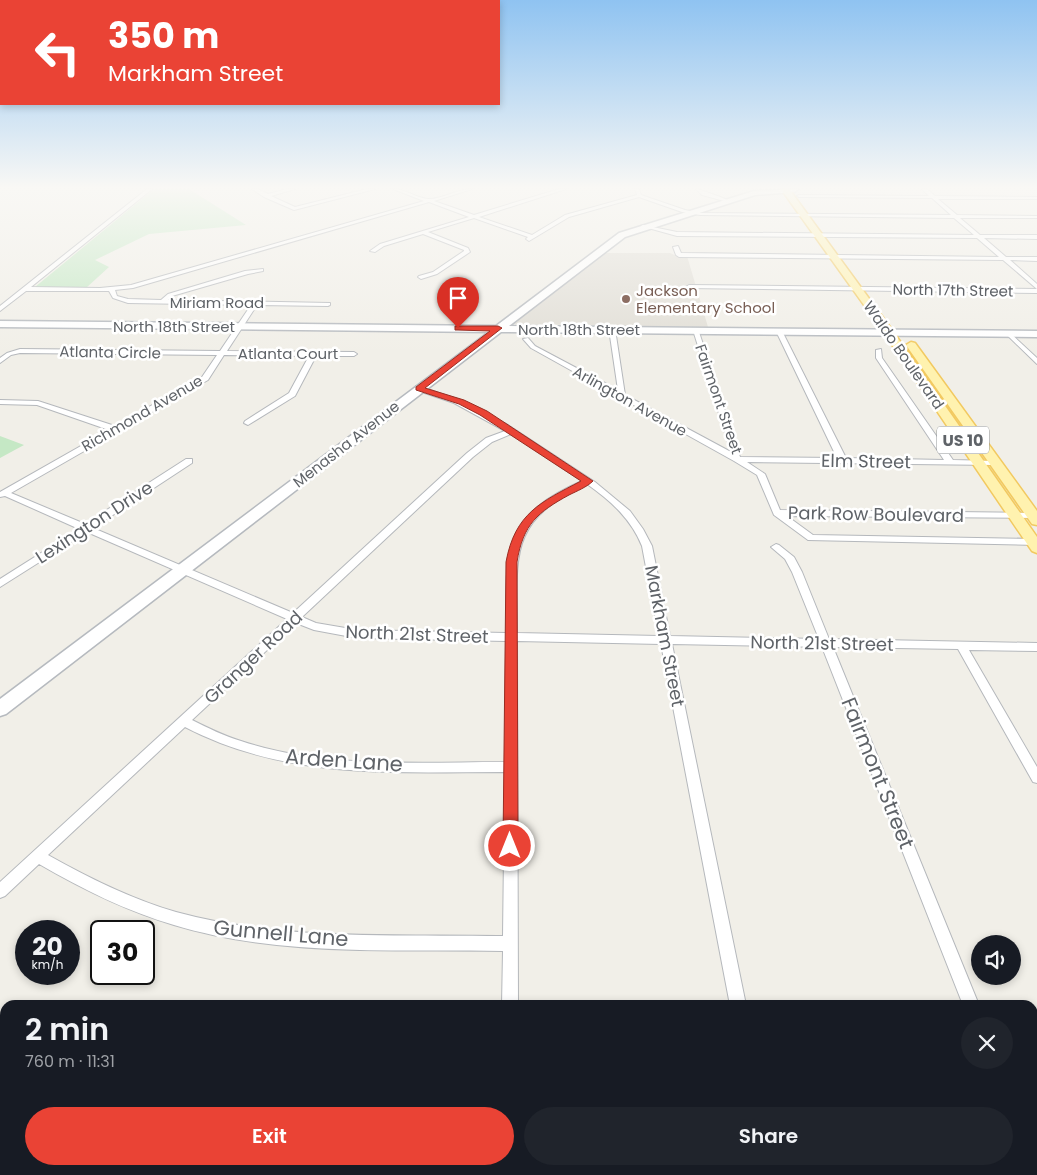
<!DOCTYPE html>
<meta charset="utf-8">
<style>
body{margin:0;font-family:Poppins,sans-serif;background:#20242c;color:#f1f3f6;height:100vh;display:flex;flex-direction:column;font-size:19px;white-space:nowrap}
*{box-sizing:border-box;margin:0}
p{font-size:16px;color:#9ea1a6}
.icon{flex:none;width:28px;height:28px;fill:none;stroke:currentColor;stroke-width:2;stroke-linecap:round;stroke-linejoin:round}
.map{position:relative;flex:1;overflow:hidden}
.details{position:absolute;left:0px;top:1000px;width:1038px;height:175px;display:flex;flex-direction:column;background:#171b24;border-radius:15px 15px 0 0;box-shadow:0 2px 8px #0003}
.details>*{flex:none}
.guide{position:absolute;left:0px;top:0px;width:500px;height:105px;box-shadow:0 2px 8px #0003;background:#ea4335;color:#fff;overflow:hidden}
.buttons{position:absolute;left:971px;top:935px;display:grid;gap:10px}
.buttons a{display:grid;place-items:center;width:50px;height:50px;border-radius:50%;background:#171b24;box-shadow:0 2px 8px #0003;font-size:25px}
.speed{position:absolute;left:15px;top:920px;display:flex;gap:10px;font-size:25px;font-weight:700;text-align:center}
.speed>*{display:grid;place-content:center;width:65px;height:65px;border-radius:50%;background:#171b24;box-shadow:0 2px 8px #0003;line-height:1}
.speed small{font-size:12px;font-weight:400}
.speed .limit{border:2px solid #111;border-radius:8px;background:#fff;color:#111}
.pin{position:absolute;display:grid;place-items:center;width:42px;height:42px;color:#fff;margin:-51px -21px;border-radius:50% 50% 50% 0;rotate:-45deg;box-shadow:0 0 5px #0007}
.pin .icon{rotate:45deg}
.me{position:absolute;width:55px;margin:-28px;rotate:0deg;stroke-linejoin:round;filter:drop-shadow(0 0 4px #0008)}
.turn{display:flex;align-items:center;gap:18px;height:105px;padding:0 25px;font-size:22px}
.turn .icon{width:65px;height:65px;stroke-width:2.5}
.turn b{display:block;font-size:35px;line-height:42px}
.round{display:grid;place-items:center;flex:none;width:52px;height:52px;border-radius:26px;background:#20242c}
.overview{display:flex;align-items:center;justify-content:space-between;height:85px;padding:0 25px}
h1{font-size:30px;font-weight:600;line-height:38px}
.cta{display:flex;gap:10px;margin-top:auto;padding:10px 25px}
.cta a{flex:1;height:58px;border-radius:30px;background:#ea4335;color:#fff;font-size:20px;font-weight:600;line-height:58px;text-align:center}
.cta a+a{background:#20242c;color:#f1f3f6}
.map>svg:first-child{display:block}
.education{fill:#e1ded6}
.green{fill:#c5e8c5}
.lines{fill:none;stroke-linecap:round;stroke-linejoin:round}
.street-casing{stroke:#b5b8bc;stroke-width:2}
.secondary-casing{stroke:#b6babf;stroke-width:3}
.primary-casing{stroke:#f2c960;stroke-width:3}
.street{fill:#fff;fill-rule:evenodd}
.secondary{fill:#fff;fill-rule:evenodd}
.primary{fill:#fff2af;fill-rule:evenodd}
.route{fill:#ea4335;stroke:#982c22}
.education-dot{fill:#8d6e63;stroke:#fff;stroke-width:2}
.labels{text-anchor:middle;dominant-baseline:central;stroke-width:5;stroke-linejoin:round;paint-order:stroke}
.far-education-label{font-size:15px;fill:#785e54;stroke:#fff;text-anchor:start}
.far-street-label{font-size:15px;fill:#5f6368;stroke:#fff}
.shield{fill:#fff;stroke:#8f9295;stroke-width:1}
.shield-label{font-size:16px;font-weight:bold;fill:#5f6368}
.street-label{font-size:18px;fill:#5f6368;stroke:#fff}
.near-street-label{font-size:21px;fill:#5f6368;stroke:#fff}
</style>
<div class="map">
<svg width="1037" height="1175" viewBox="0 0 1037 1175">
<rect width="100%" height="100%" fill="#f1efe8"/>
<path class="education" d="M 605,253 L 670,253 L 677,256 L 687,256 L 708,327 L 512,324 Z"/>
<path class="green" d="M 154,189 L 189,189 L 246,225 L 149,234 L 95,260 L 109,267 L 86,288 L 35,287 Z
M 0,436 L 24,445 L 0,458 Z"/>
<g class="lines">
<g class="street-casing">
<path id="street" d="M 147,189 L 152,189 L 31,287 L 100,288 L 131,285 L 424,201 L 393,189 C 406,189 416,198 428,199 C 439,200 458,189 472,189 L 434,201 L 474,215 L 559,189 L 566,189 L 479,217 L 532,235 L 565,215 L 637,195 L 635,189 L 639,189 L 641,195 L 685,210 L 700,213 L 951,215 L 932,198 L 799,197 L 797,196 L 799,195 L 929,196 L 922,189 L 927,189 L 935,196 L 1037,197 L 1037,199 L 938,199 L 957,215 L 1037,216 L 1037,218 L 960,218 L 980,235 L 1037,235 L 1037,239 L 984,238 L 1006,257 L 1037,257 L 1037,261 L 1010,260 L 1037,284 L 1037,289 L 1003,260 L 679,257 L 676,255 L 673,247 L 678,246 L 681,253 L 999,257 L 977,238 L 677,236 L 641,226 L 643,225 L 677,232 L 974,235 L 954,218 L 700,215 L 682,212 L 639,197 L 569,217 L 529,241 L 526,239 L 528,237 L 474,218 L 428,232 L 468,248 L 470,252 L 437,274 L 421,279 L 418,277 L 419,276 L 433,272 L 464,251 L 464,250 L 423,234 L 384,246 L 375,252 L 370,251 L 380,244 L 469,217 L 429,202 L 133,288 L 115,290 L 117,296 L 128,299 L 161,300 L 168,294 L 245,271 L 263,269 L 263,271 L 248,274 L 172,296 L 168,300 L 330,303 L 330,305 L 328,306 L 257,305 L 227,351 L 354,352 L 357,354 L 354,356 L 316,356 L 295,396 L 248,425 L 244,423 L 245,421 L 289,393 L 309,356 L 224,355 L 208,380 L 11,493 L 85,524 L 186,459 L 192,459 L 192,463 L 93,528 L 293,613 L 467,453 L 486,438 L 505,431 L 454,403 L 416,390 L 416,386 L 419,386 L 459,400 L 508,425 L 595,482 L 630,511 L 643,529 L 652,546 L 670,636 L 819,639 L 792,572 L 785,559 L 771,547 L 776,544 L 779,545 L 794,557 L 802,572 L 829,639 L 1037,643 L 1037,651 L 969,650 L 1037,767 L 1037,783 L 1033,782 L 958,649 L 833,647 L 979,1005 L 963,1005 L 822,647 L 672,644 L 746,1005 L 730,1005 L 661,644 L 517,641 L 518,1005 L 502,1005 L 503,951 C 394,949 279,957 174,925 C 126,911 82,889 39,864 L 5,896 L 0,898 L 0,882 L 287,619 L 87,532 L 0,587 L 0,579 L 79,529 L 5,496 L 0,497 L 0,492 L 109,430 L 37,405 L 0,404 L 0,400 L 38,401 L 115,426 L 202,377 L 217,355 L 20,353 L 11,355 L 0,363 L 0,358 L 7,353 L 20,349 L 220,351 L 251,305 L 128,303 L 113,298 L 109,291 L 26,291 L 0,311 L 0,306 ZM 511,434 L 582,481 C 499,517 507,554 506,633 L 357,630 L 316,623 L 302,617 L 473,457 L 492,442 ZM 587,484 C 611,501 631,519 642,546 L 659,636 L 517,633 C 517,556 507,521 587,484 ZM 296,623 L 314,630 L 357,638 L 506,641 L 505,762 C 418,762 325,769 241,741 C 224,736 208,728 192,720 ZM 185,727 C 287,780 394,772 505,772 L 503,936 C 394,934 282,941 176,912 C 131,899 89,878 48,855 Z
M 252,189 L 258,189 L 268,194 L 287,189 L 295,189 L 271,196 L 295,207 L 367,189 L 375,189 L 294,210 L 264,197 Z
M 696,189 C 699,189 726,199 730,201 L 728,202 L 702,195 Z
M 689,285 L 1037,289 L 1037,293 L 687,288 L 686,287 Z
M 612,327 L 615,329 L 625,395 L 731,452 L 693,330 L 698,329 L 740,457 L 837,458 L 776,331 L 779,329 L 782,331 L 846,458 L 944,460 L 876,358 L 876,350 L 881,349 L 882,358 L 953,460 L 995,461 L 999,463 L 995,465 L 747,462 L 765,474 L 780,510 L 1033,513 L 1037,515 L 1036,518 L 787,516 L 813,535 L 1037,539 L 1037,545 L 808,540 L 774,515 L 757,475 L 734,461 L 531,348 L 523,339 L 528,338 L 535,346 L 618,390 L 609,329 Z
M 1009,332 L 1037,358 L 1037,364 L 1007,335 L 1007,333 Z
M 1032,1150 L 1037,1152 L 1037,1175 L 1030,1175 L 1028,1170 L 1032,1170 Z
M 500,1170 L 518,1170 L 518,1175 L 500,1175 Z
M 761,1170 L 779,1170 L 780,1175 L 762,1175 Z"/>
</g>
<g class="secondary-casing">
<path id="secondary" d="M 798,189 L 795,192 L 755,195 L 625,237 L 509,326 L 1037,331 L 1037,337 L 501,332 L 6,714 L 0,716 L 0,699 L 489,332 L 0,327 L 0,321 L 496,326 L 619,233 L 754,191 Z"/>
</g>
<g class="primary-casing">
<path id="primary" d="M 781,189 L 789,189 L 892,330 L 1037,537 L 1037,553 L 1032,551 L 884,333 Z
M 911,342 L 915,343 L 1037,511 L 1037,525 L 1032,524 L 906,345 Z"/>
</g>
<use href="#street" class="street"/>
<use href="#secondary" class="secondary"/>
<use href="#primary" class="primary"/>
</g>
<linearGradient id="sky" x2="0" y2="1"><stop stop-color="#8fc3f1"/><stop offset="0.53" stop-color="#f9f8f5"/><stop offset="1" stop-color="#f9f8f5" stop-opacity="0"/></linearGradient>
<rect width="1037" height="354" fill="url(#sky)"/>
<path class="route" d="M 455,326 L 498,326 L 502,328 L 425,388 L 464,400 L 487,411 L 593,481 C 587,487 577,491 569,495 C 538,512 523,524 517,562 L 518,846 L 516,851 L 510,853 L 505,851 L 503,846 L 506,562 C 515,513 541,502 581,481 L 480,415 L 459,404 L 416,390 L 416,387 L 490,331 L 458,330 L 455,330 Z"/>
<circle class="education-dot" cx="626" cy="299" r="5"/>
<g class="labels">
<g class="far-education-label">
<text x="636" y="290">Jackson<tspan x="636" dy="17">Elementary School</tspan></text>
</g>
<g class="far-street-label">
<text transform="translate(953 290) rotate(1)">North 17th Street</text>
<text x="217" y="302">Miriam Road</text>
<text x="174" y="326">North 18th Street</text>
<text x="579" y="329">North 18th Street</text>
<text transform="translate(110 352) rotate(1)">Atlanta Circle</text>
<text x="288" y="353">Atlanta Court</text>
<text transform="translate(904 355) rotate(55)">Waldo Boulevard</text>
<text transform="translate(719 399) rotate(71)">Fairmont Street</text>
<text transform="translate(630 401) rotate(29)">Arlington Avenue</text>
<text transform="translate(142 413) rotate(-30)">Richmond Avenue</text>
<text transform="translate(346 444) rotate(-38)">Menasha Avenue</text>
</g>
<rect class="shield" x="937" y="426.5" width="52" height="27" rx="4"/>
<g class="shield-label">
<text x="963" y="440">US 10</text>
</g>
<g class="street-label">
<text transform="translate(866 461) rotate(1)">Elm Street</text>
<text transform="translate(876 514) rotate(1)">Park Row Boulevard</text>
<text transform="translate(94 522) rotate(-33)">Lexington Drive</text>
<text transform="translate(417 634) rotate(2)">North 21st Street</text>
<text transform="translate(665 636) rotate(79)">Markham Street</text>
<text transform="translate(822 643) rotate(1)">North 21st Street</text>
<text transform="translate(253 657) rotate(-43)">Granger Road</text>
</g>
<g class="near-street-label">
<text transform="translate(344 760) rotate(4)">Arden Lane</text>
<text transform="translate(878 773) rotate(68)">Fairmont Street</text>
<text transform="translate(281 933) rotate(5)">Gunnell Lane</text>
</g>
</g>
</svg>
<div class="buttons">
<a><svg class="icon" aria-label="sound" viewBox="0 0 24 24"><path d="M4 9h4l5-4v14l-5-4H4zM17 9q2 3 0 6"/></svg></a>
</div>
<div class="speed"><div>20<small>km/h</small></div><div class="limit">30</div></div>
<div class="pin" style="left:458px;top:328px;background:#d93025"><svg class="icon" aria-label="arrive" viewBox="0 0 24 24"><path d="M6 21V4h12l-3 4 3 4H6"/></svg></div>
<svg class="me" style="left:510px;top:846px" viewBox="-20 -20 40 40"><circle r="17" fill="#ea4335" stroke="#fff" stroke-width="3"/><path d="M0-11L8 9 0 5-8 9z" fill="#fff"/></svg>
<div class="guide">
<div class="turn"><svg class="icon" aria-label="left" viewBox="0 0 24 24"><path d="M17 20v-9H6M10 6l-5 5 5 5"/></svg><div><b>350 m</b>Markham Street</div></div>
</div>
<section class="details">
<div class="overview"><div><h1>2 min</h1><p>760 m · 11:31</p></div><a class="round"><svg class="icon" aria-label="close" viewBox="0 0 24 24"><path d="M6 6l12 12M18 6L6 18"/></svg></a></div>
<div class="cta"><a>Exit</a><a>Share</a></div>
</section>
</div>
